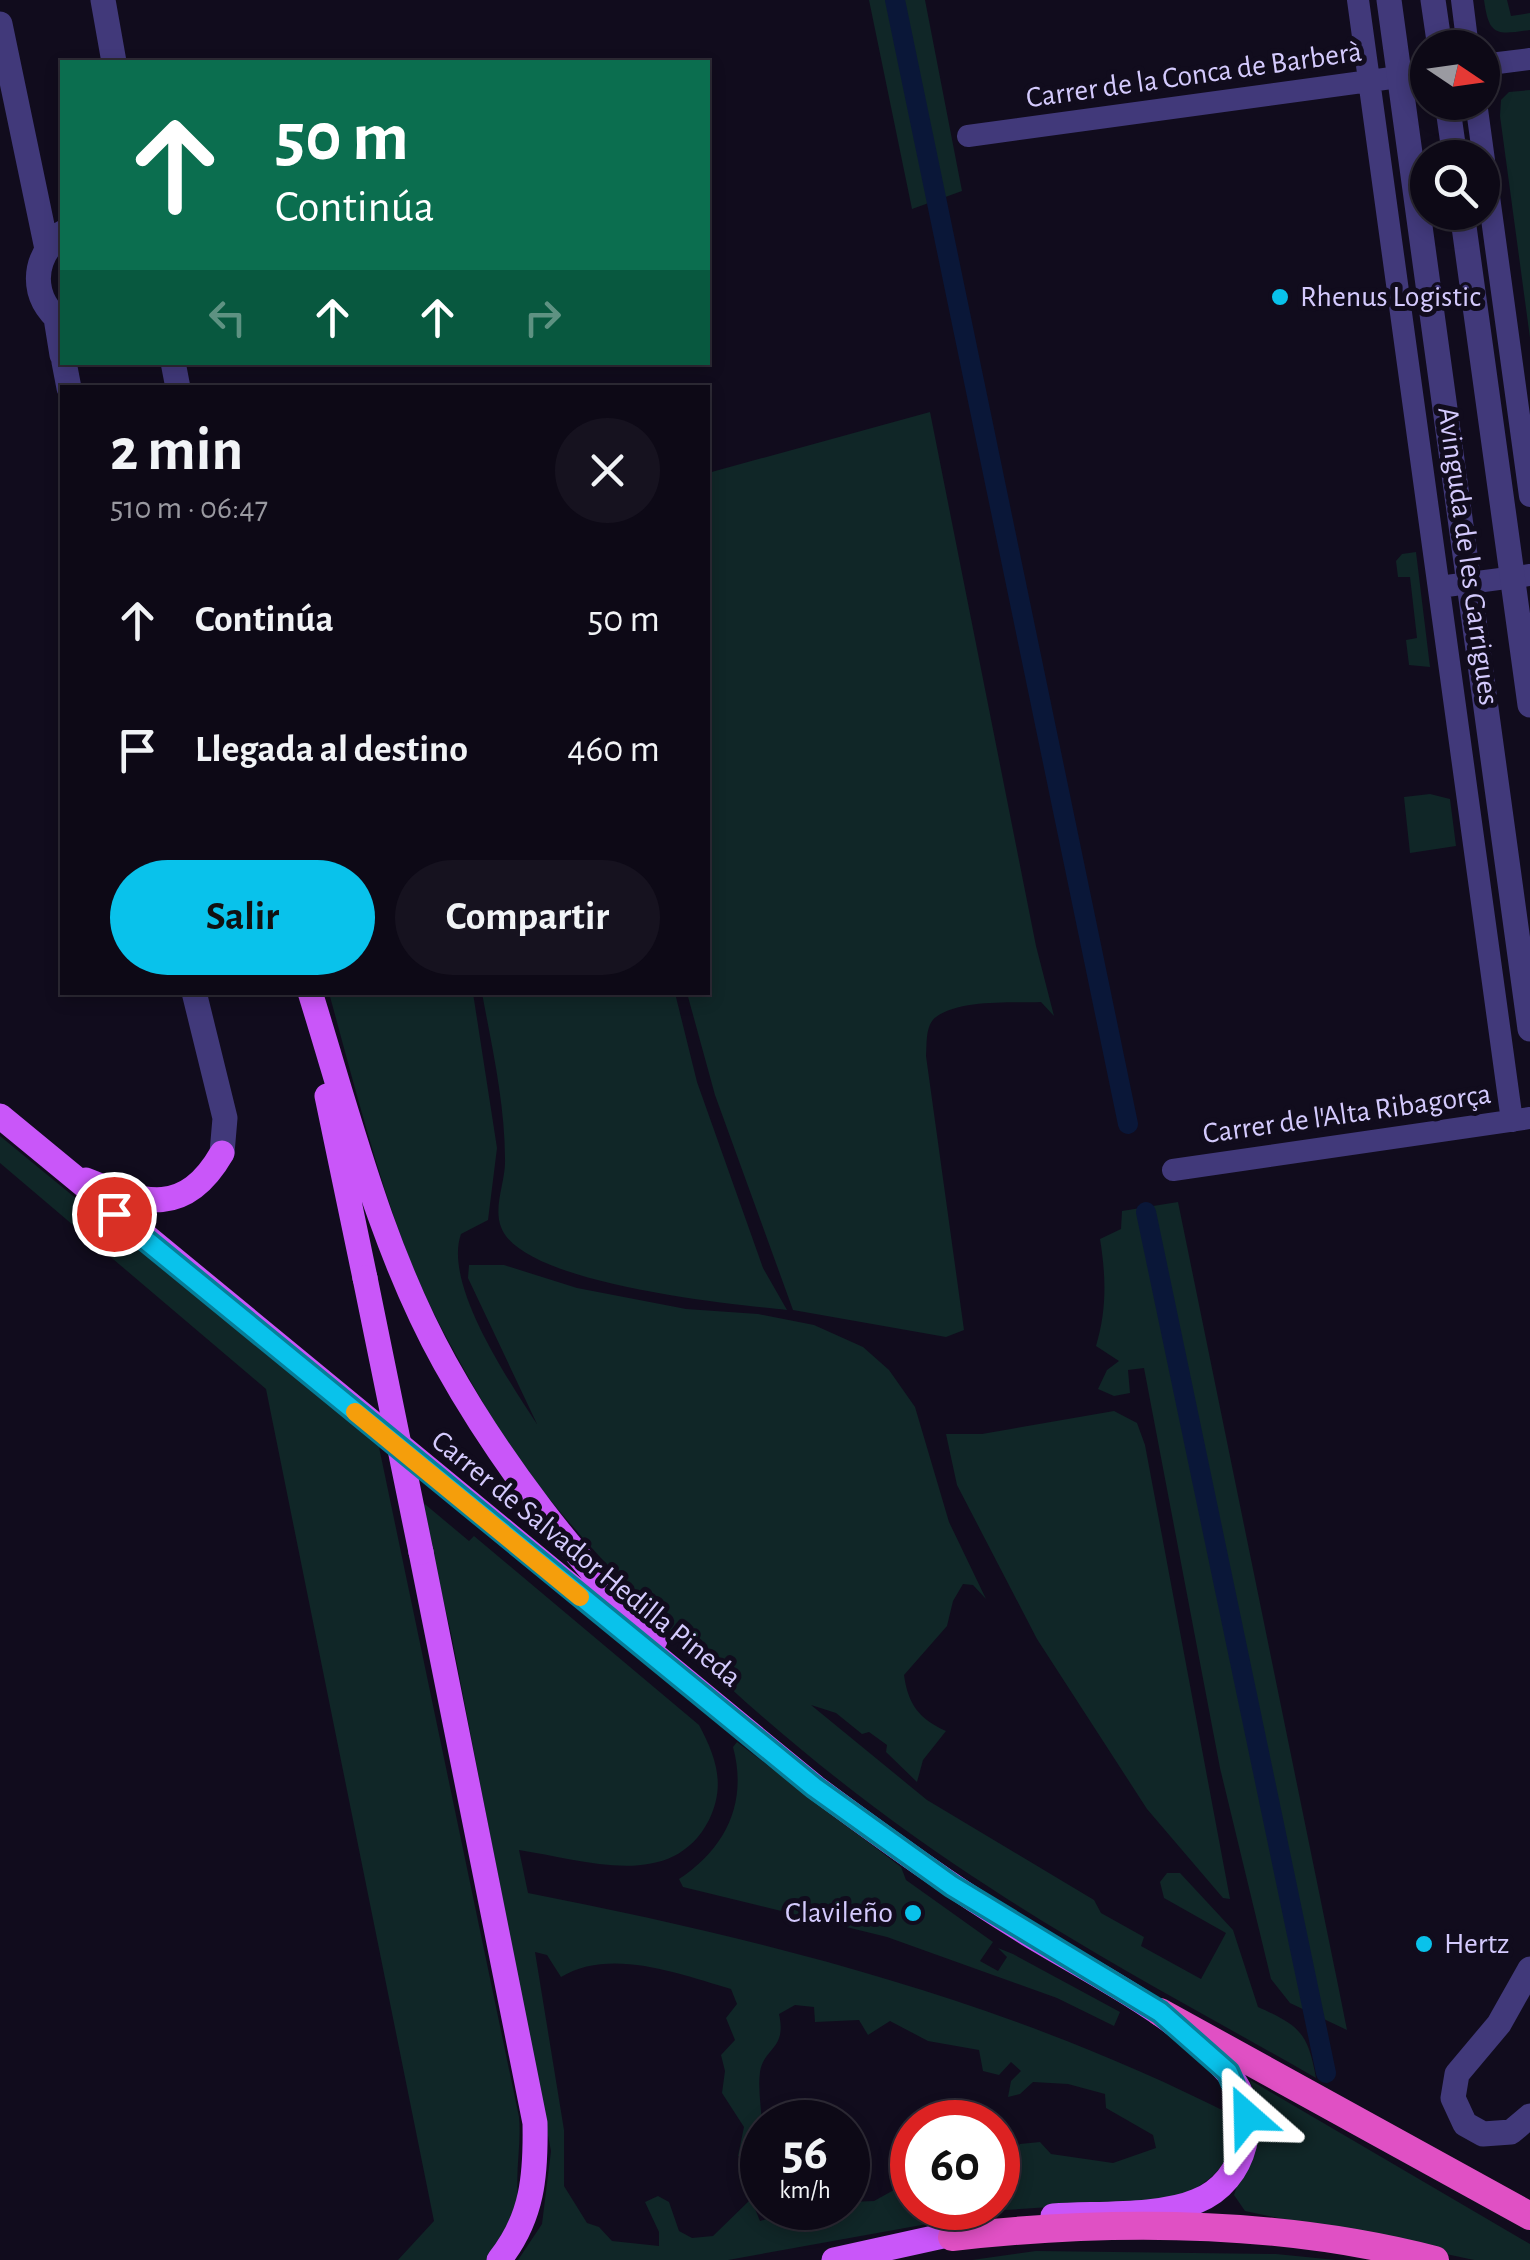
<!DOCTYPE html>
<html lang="es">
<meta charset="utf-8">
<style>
body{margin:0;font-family:"Alegreya Sans",sans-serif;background:#16121f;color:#f1f3f6;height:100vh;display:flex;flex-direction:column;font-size:38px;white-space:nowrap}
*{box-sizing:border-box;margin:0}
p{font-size:32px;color:#9a9aa1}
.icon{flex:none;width:55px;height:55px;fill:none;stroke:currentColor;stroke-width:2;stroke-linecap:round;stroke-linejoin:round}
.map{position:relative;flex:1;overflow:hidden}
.sheet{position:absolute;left:60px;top:385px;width:650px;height:610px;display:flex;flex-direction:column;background:#0d0916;border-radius:0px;box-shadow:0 5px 15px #0003,0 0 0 2px #2d2a35}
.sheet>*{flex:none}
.hud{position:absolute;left:60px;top:60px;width:650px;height:305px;border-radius:0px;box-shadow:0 5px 15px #0003,0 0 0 2px #2d2a35;background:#0b6e4f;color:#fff;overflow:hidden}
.needle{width:65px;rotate:103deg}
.fabs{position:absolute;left:1410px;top:30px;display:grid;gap:20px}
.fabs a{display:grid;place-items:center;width:90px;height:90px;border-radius:50%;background:#0d0916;box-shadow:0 5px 15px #0003,0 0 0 2px #2d2a35;font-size:50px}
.speed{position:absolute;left:740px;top:2100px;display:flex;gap:20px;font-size:50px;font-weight:700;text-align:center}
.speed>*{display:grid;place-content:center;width:130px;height:130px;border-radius:50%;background:#0d0916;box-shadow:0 5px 15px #0003,0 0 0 2px #2d2a35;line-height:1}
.speed small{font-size:25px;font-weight:400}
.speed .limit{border:15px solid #d22;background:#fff;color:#111}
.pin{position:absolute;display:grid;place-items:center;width:85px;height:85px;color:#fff;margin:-42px;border:5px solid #fff;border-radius:50%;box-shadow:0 2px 10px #0007}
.me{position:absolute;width:110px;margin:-55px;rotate:335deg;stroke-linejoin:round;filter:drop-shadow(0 0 8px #0008)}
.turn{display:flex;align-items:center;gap:35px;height:210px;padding:0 50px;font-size:45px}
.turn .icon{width:130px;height:130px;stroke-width:2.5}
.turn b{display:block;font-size:70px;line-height:85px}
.lanes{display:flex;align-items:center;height:95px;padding:0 50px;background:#0003;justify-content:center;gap:50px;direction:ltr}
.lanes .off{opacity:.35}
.round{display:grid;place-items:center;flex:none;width:105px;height:105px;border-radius:52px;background:#16121f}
.head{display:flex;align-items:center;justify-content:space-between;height:170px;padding:0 50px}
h1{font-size:60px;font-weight:600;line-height:75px}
.button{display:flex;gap:20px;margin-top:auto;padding:20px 50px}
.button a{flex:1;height:115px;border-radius:60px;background:#09c2eb;color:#111;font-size:40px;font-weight:600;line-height:115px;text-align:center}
.button a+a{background:#16121f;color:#f1f3f6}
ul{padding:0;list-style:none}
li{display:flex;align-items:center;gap:30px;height:130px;padding:0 50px}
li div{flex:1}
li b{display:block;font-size:38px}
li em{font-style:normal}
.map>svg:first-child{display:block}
.green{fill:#102627;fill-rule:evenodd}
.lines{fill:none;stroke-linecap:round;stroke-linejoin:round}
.canal{stroke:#0a1738;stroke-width:20}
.minor{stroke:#41397a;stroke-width:22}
.tertiary{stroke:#41397a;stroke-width:25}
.primary{stroke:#c956f9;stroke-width:25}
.trunk{stroke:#e050c4;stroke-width:28}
.primary-bridge{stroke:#c956f9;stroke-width:25}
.route-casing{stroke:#067e99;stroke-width:25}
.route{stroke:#09c2eb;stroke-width:18}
.slow{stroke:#f59e0b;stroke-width:18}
.poi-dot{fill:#09c2eb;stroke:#110c1d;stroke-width:4}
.labels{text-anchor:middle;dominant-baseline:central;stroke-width:10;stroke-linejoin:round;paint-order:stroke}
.street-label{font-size:30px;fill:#d4cafd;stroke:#110c1d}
.poi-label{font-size:30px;fill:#d4cafd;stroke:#110c1d;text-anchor:start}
</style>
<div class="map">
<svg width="1530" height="2260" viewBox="0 0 1530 2260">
<rect width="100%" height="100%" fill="#110c1d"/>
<path class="green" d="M 869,0 L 925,0 L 962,191 L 912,209 Z
M 1484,0 L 1507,0 L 1511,16 L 1530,13 L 1530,30 C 1496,35 1489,36 1484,0 Z
M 1530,90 L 1530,338 L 1500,116 L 1501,100 L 1509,92 Z
M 930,412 L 1036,946 L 1054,1016 L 1041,1002 C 1012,1003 960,999 936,1017 C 925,1025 927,1044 926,1056 L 964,1330 L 946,1337 L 793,1310 L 715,1095 L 687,993 L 708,992 L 708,473 Z
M 1416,552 L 1430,667 L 1409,665 L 1406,640 L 1417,638 L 1410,577 L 1398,577 L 1396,561 L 1402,554 Z
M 1430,794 L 1450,799 L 1456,846 L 1410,853 L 1404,797 Z
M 329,993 L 473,993 L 497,1148 L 488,1220 L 461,1234 C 443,1284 509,1381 537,1424 L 468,1278 L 469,1265 L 504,1265 L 577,1288 L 686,1309 L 758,1314 L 814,1325 L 863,1347 L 889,1370 L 915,1407 L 949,1522 L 986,1599 L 973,1585 L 963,1584 L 953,1601 L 947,1626 L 904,1675 C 908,1704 919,1719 946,1731 L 923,1760 L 917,1782 L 886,1752 L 887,1745 L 869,1732 L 862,1734 L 836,1713 L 811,1705 L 927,1800 L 1094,1900 L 1101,1913 L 1144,1937 L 1141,1946 L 1201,1979 L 1226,1933 L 1164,1898 L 1160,1882 L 1167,1873 L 1180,1873 L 1233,1930 L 1258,2007 C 1300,2026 1308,2033 1316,2078 C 1208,2016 1096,1957 992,1889 C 857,1802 731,1698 622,1581 C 574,1529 524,1474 489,1413 C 458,1359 424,1301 403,1242 C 373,1161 352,1076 329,993 Z
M 482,993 L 675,993 L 697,1082 L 763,1268 L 787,1310 C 730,1304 521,1284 501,1227 C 493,1206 506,1181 505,1159 C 505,1104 492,1047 482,993 Z
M 0,1136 L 379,1447 L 519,2117 C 522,2146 513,2179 520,2208 L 486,2260 L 398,2260 L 434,2221 L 266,1389 L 0,1163 Z
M 1178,1202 L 1338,1985 L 1347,2030 L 1290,2003 L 1271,1979 L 1220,1768 L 1144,1368 L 1128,1370 L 1130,1393 L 1114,1396 L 1098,1389 L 1107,1370 L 1119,1361 L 1096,1346 C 1107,1310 1106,1276 1100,1239 L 1121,1229 L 1122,1211 Z
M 1114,1411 L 1137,1423 L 1145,1445 L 1230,1899 L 1223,1898 L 1147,1809 L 1037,1639 L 957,1485 L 946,1434 L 982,1434 Z
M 420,1500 L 469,1541 L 474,1536 L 699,1725 C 716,1757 726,1785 709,1820 C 672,1892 585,1860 519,1850 L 528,1893 C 773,1941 1010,2002 1234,2116 C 1237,2161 1212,2184 1172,2199 L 1005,2210 L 728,2260 L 518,2260 L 542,2224 L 551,2151 L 451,1633 ZM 535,1952 L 547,1955 L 561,1977 C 610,1947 680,1974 731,1989 L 737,2004 L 726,2018 L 735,2040 L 721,2055 L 725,2071 L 722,2093 L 744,2127 L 738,2156 L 755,2160 C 770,2135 756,2102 760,2072 C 764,2047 787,2050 779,2014 L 795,2005 L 814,2007 L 815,2022 L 859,2020 L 868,2035 L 890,2021 L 928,2041 L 979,2050 L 983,2071 L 999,2075 L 1011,2062 L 1021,2071 L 1011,2081 L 1008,2097 L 1020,2094 L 1033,2082 L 1068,2084 L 1105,2094 L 1106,2108 L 1153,2135 L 1156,2148 L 1113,2163 L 1051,2154 L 1040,2142 L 1020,2144 L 998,2170 L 998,2208 L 912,2208 L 912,2180 L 874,2201 L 848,2202 L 848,2208 L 804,2208 L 760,2221 L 751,2199 L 713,2236 L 692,2238 L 679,2231 L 669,2202 L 658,2196 L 645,2202 L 659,2232 L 659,2246 L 612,2241 L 599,2227 L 587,2223 L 564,2186 L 564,2130 Z
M 737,1742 L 901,1867 L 906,1880 L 993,1942 L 980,1961 L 998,1971 L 1007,1957 L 998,1948 L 1013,1954 L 1120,2012 L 1114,2026 L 1057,1998 L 887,1937 L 683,1887 L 679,1879 C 726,1848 748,1802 733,1747 Z
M 1250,2080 L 1530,2244 L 1530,2260 L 1474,2260 L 1245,2211 L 1234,2195 L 1259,2122 Z
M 1036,2251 L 1276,2254 L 1336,2260 L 972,2260 Z"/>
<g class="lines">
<path class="canal" d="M 895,0 L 1128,1124
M 1146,1212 L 1326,2073"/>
<path class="minor" d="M 1358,0 L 1512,1121
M 1462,0 L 1468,48
M 1482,65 L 1530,59
M 1476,102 L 1530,496
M 968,136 L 1428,73
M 1439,587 L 1530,575
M 1173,1170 L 1530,1118"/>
<path class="tertiary" d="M 103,0 L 114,62
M 1389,0 L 1530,1029
M 1433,0 L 1440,48
M 0,24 L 47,249
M 1447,102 L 1455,158
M 1462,212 L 1530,705
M 62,233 C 31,260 30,297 62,323
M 56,318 L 62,355
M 64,362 L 69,388
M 173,362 L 178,388
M 194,992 L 225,1118 L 222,1153
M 1530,1969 L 1499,2024 L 1457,2074 L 1453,2098 L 1465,2124 L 1483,2134 L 1511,2132 L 1530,2116"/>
<path class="primary" d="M 310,992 C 349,1117 381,1248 445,1363 C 500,1462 575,1559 655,1640
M 327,1096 L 365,1278
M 0,1116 L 815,1787 C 885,1839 954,1889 1028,1934 C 1097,1976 1174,2012 1228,2073 C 1264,2113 1246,2182 1197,2201 C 1160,2217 1095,2213 1053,2216
M 86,1180 C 145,1204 185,1217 222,1153
M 421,1552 L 535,2123 C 536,2174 533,2218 499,2260
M 834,2260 L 970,2230"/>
<path class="trunk" d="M 1160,2012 L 1530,2216
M 952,2237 C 1111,2219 1280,2220 1435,2260"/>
<path class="primary-bridge" d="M 365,1278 L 421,1552"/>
</g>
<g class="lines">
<g class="route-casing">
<path id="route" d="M 114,1214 L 814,1787 L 952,1886 L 1160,2012 L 1228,2072 L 1247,2116"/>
</g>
<use href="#route" class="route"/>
<path class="slow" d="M 355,1412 L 580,1597"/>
</g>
<g class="poi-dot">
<circle cx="1280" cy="297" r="10"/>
<circle cx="913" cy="1913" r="10"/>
<circle cx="1424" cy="1944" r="10"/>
</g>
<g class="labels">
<g class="street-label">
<text transform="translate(1194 75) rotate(-8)">Carrer de la Conca de Barberà</text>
<text transform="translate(1468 556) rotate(82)">Avinguda de les Garrigues</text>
<text transform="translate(1347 1114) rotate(-8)">Carrer de l'Alta Ribagorça</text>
<text transform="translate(586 1559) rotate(39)">Carrer de Salvador Hedilla Pineda</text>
</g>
<g class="poi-label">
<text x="1300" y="297">Rhenus Logistic</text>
<text x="893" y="1913" text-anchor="end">Clavileño</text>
<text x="1444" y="1944">Hertz</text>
</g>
</g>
</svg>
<div class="fabs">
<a><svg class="needle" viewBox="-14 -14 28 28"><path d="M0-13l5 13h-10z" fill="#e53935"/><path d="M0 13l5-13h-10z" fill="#9a9aa1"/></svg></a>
<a><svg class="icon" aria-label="search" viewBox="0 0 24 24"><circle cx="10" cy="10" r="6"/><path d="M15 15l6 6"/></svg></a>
</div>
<div class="speed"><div>56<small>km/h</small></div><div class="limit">60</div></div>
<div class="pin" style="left:114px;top:1214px;background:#d93025"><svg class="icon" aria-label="arrive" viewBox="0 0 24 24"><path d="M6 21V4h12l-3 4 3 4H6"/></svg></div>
<svg class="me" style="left:1247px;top:2116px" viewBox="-20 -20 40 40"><path d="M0-17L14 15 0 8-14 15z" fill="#09c2eb" stroke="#fff" stroke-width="4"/></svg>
<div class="hud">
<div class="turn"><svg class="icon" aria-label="ahead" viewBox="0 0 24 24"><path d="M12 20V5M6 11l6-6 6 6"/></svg><div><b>50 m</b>Continúa</div></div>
<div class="lanes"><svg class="icon off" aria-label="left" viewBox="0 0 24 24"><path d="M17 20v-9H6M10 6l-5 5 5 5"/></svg><svg class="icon" aria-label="ahead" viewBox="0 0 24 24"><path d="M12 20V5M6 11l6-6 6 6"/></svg><svg class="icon" aria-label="ahead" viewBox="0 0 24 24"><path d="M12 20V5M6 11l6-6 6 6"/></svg><svg class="icon off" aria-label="right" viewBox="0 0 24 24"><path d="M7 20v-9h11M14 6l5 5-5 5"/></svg></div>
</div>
<section class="sheet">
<div class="head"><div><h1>2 min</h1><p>510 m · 06:47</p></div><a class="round"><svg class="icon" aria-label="close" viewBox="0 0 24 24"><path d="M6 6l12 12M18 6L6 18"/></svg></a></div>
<ul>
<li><svg class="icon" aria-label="ahead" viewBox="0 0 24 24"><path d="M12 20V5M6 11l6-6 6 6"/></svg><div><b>Continúa</b></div><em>50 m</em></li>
<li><svg class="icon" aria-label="arrive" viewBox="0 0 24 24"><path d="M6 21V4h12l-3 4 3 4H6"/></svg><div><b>Llegada al destino</b></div><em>460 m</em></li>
</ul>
<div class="button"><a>Salir</a><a>Compartir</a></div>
</section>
</div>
